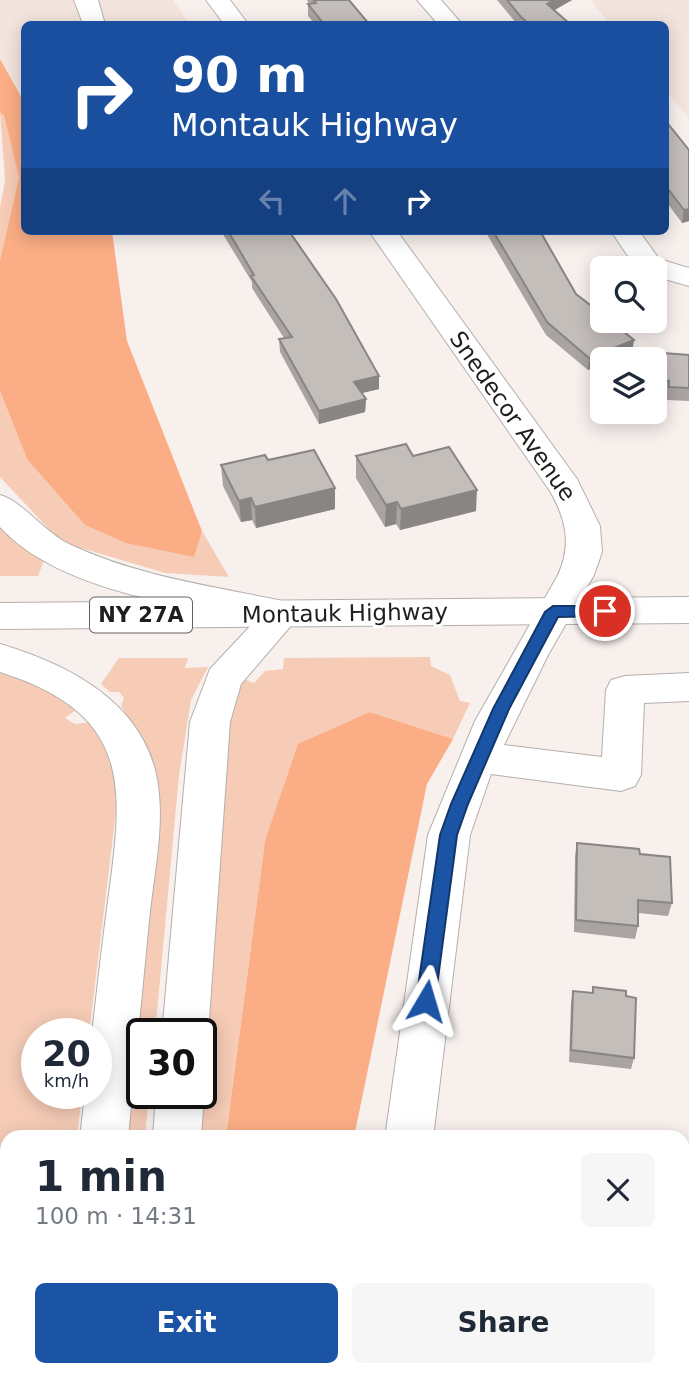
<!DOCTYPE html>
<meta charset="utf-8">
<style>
body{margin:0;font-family:"DejaVu Sans",sans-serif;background:#f6f6f7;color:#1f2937;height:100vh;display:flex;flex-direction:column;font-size:26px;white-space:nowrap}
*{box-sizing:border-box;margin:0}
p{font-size:23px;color:#747a83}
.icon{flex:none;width:38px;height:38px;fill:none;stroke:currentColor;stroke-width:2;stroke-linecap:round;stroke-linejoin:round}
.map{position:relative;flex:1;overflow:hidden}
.sheet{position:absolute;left:0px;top:1130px;width:690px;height:247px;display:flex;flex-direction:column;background:#fff;border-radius:21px 21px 0 0;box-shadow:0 4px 18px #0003}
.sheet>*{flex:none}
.hud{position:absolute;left:21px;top:21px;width:648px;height:214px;border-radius:10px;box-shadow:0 4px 18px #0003;background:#1a4fa0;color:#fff;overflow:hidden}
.buttons{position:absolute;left:590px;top:256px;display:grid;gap:14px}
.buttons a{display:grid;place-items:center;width:77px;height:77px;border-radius:10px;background:#fff;box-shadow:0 4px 18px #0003;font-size:35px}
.speed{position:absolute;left:21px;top:1018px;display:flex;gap:14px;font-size:35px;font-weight:700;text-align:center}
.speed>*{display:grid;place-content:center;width:91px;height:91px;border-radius:50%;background:#fff;box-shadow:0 4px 18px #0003;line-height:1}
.speed small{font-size:18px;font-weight:400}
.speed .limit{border:4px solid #111;border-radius:10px;background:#fff;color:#111}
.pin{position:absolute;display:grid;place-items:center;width:60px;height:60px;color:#fff;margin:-30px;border:4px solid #fff;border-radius:50%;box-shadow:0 2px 7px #0007}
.me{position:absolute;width:77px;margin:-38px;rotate:7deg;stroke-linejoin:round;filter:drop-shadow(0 0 5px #0008)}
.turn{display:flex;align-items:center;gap:24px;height:147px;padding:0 35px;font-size:32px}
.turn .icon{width:91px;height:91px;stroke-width:2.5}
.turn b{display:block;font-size:49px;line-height:60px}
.lanes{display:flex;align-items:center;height:66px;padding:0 35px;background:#0003;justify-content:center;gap:35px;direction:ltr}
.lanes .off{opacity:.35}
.round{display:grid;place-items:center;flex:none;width:74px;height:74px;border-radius:10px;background:#f6f6f7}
.summary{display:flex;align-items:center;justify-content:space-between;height:119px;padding:0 35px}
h1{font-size:42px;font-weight:600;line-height:52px}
.action{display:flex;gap:14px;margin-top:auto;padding:14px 35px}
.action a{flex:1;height:80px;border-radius:10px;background:#1c54a5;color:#fff;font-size:28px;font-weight:600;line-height:80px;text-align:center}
.action a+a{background:#f6f6f7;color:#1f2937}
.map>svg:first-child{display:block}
.built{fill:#f3e4dd}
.green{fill:#f6ccb7}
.forest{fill:#fbae85}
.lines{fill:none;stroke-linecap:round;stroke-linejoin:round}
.minor-casing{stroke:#b5afac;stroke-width:2}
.major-casing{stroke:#b5afac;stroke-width:2}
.highway-casing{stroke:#b5afac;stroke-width:2}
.minor{fill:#fff;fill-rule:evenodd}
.major{fill:#fff;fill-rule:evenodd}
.highway{fill:#fff;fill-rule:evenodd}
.wall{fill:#a9a3a1}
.shaded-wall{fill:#898583}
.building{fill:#c4bebb;stroke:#898583;stroke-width:2}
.route{fill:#1c54a5;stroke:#12376b;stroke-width:2}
.labels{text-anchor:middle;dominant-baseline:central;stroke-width:6;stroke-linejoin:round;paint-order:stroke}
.shield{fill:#fff;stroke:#636261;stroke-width:2}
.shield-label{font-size:21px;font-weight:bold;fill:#201e1d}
.street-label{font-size:23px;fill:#201e1d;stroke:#fff}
</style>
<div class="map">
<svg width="689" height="1377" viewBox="0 0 689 1377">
<rect width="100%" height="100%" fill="#f7f0ed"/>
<path class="built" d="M 0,0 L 173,0 L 189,24 L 24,24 L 24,112 L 0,59 Z
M 590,0 L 689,0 L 689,118 L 665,90 L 665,24 L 610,24 Z"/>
<path class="green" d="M 0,112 L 4,116 L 19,176 L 0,260 L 0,208 L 5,180 Z
M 0,391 L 27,459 L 193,557 L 202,531 L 229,577 L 165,573 L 61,542 L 0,477 Z
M 0,528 L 44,560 L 38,576 L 0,576 Z
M 430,657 L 431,666 L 450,675 L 460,701 L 470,703 L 453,739 L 370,712 L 265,841 L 226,1137 L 193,1138 L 197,1094 L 201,1094 L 201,1039 L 227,729 L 243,679 L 254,683 L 265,671 L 283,669 L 284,658 Z
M 119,658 L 188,658 L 185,668 L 208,667 L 191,700 L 179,775 L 155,1034 L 142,1034 L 142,1094 L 149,1094 L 145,1137 L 122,1137 L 155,812 L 150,756 L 121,706 L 124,698 L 119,692 L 110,692 L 101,684 Z
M 0,670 L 41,684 L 77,709 L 65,718 L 75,724 L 91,722 L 114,767 L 116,811 L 89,1034 L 37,1034 L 37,1094 L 82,1094 L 77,1137 L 7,1138 L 7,1370 L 50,1370 L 49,1377 L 0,1377 Z"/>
<path class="forest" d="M 0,59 L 24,102 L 24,231 L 112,231 L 127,341 L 202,531 L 194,557 L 126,543 L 85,525 L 27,459 L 0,391 L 0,260 L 19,177 L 4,116 L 0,112 Z
M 370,712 L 453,739 L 427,784 L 354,1137 L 226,1137 L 265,841 L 298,744 Z
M 195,1370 L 320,1370 L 319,1377 L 194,1377 Z"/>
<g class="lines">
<g class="minor-casing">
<path id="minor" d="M 74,0 L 98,0 L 105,24 L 83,24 Z
M 206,0 L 230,0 L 248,24 L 224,24 Z
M 417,0 L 441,0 L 462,24 L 438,24 Z
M 369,231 L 397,231 L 577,479 L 600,526 L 602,552 L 594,575 L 548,655 L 504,745 L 602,757 L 606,690 L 611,680 L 625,676 L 689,673 L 689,701 L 644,703 L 641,775 L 635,786 L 621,791 L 491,774 L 470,835 L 433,1138 L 385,1138 L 428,835 L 475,721 L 558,575 C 572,544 566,519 550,491 Z
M 611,231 L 639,231 L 659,259 L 689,268 L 689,286 L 654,276 L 654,268 L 636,268 Z
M 682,1145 L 689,1146 L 689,1192 L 682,1191 Z
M 351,1370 L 405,1370 L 404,1377 L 350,1377 Z"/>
</g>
<g class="major-casing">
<path id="major" d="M 689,597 L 689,623 L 0,629 L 0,603 Z"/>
</g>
<g class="highway-casing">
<path id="highway" d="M 0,495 C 21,500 44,532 69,544 C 136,576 211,586 283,601 L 296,605 L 301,614 L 241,684 L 230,722 L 208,1034 L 201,1048 L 201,1034 L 162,1034 L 190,722 L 210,669 L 255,621 C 175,604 58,590 0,527 Z
M 0,644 C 74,666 152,707 159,794 C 163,836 153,879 149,921 C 142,993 135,1065 128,1138 L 80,1138 L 85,1094 L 96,1094 L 96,1034 L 92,1034 C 97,990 102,945 108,901 C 124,785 132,714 0,672 Z
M 201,1088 L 204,1094 L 201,1138 L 153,1138 L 156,1094 L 201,1094 Z
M 52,1370 L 106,1370 L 105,1377 L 51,1377 Z
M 132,1370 L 186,1370 L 185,1377 L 131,1377 Z"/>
</g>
<use href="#minor" class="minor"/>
<use href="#major" class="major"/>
<use href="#highway" class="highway"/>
</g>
<path class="wall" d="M 307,0 L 349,0 L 369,24 L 315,24 L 308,16 L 308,4 L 309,4 Z
M 497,0 L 572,0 L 554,10 L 570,24 L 517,24 Z
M 665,120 L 689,221 L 682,223 L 665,200 Z
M 221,231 L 289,231 L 379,376 L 379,389 L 361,393 L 366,399 L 365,412 L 319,424 L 280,352 L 279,339 L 284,338 L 252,288 L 252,282 Z
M 485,231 L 540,231 L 576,294 L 633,350 L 689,355 L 689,401 L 667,400 L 667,394 L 654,392 L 654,359 L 602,359 L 588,370 L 546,335 Z
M 356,456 L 413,456 L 476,511 L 400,530 L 396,524 L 385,527 L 356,478 Z
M 268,460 L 335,488 L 335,509 L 256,528 L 252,520 L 241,522 L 223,486 L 221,465 Z
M 577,843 L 640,854 L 672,903 L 668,916 L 638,913 L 638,926 L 635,939 L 574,932 L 575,856 Z
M 593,987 L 626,996 L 634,1058 L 631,1069 L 569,1062 L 571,1003 L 573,991 L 592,993 Z
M 572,1370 L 628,1370 L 628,1377 L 572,1377 Z"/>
<path class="shaded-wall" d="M 554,0 L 572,0 L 546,15 L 547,4 Z
M 689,209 L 689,221 L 682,223 L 684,210 Z
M 634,340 L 632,353 L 611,359 L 602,359 L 602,365 L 588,370 L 589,358 Z
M 379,376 L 379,389 L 354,395 L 354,382 Z
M 366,399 L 365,412 L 319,424 L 319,411 Z
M 335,488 L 335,509 L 256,528 L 255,507 Z
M 477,490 L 476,511 L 400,530 L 401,509 Z
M 251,498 L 252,520 L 241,522 L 239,501 Z
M 397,502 L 396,524 L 385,527 L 386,505 Z"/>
<path class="building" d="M 314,0 L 349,0 L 369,24 L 324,24 L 308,4 L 316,3 Z
M 507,0 L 554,0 L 547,4 L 570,24 L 529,24 L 521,17 Z
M 665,120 L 689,150 L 689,209 L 684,210 L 665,185 Z
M 228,231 L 289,231 L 336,299 L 379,376 L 354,382 L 366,399 L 319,411 L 279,339 L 292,337 L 251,276 L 254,275 Z
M 493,231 L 540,231 L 576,294 L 602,314 L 602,320 L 609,320 L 634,340 L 589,358 L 547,322 Z
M 613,349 L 689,355 L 689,388 L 669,387 L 669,381 L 654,379 L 654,359 L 612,359 Z
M 406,444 L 413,456 L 449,447 L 477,490 L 401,509 L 397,502 L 386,505 L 356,456 Z
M 314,450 L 335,488 L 255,507 L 251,498 L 239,501 L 221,465 L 265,455 L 268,460 Z
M 577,843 L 639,849 L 640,854 L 670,857 L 672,903 L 638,900 L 638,926 L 576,920 Z
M 593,987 L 626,991 L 626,996 L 636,998 L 634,1058 L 571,1050 L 573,991 L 593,993 Z
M 574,1370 L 628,1370 L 628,1377 L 594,1377 L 574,1374 Z"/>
<path class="route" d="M 553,606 L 605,606 L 612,611 L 605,616 L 558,617 L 509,709 L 468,804 L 457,835 L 435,1001 L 432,1006 L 419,1006 L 416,1001 L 440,835 L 451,804 L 493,709 L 545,612 Z"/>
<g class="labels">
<rect class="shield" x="90" y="597.5" width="102" height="35" rx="5"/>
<g class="shield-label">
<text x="141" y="615">NY 27A</text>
</g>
<g class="street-label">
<text transform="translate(513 416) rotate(55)">Snedecor Avenue</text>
<text transform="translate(345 613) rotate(-1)">Montauk Highway</text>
</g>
</g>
</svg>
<div class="buttons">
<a><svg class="icon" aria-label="search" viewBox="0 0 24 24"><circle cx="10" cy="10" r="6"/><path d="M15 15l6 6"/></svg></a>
<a><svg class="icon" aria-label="layers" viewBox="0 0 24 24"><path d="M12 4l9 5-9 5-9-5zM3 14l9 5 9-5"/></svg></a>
</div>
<div class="speed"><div>20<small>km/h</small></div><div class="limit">30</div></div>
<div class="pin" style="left:605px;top:611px;background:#d93025"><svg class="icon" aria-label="arrive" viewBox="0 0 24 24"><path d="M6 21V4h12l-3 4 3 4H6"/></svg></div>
<svg class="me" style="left:426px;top:1001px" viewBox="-20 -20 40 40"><path d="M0-17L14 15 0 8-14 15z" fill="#1c54a5" stroke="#fff" stroke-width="4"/></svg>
<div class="hud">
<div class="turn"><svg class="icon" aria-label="right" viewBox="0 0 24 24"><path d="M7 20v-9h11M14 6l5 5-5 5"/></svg><div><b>90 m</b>Montauk Highway</div></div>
<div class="lanes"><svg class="icon off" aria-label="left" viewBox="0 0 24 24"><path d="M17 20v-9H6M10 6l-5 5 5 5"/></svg><svg class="icon off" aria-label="ahead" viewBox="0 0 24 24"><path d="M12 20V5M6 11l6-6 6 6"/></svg><svg class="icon" aria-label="right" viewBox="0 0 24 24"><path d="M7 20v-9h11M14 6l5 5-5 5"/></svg></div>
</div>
<section class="sheet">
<div class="summary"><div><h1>1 min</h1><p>100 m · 14:31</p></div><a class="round"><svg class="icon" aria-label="close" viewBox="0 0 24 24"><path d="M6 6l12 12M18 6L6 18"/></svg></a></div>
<div class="action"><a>Exit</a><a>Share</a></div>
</section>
</div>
